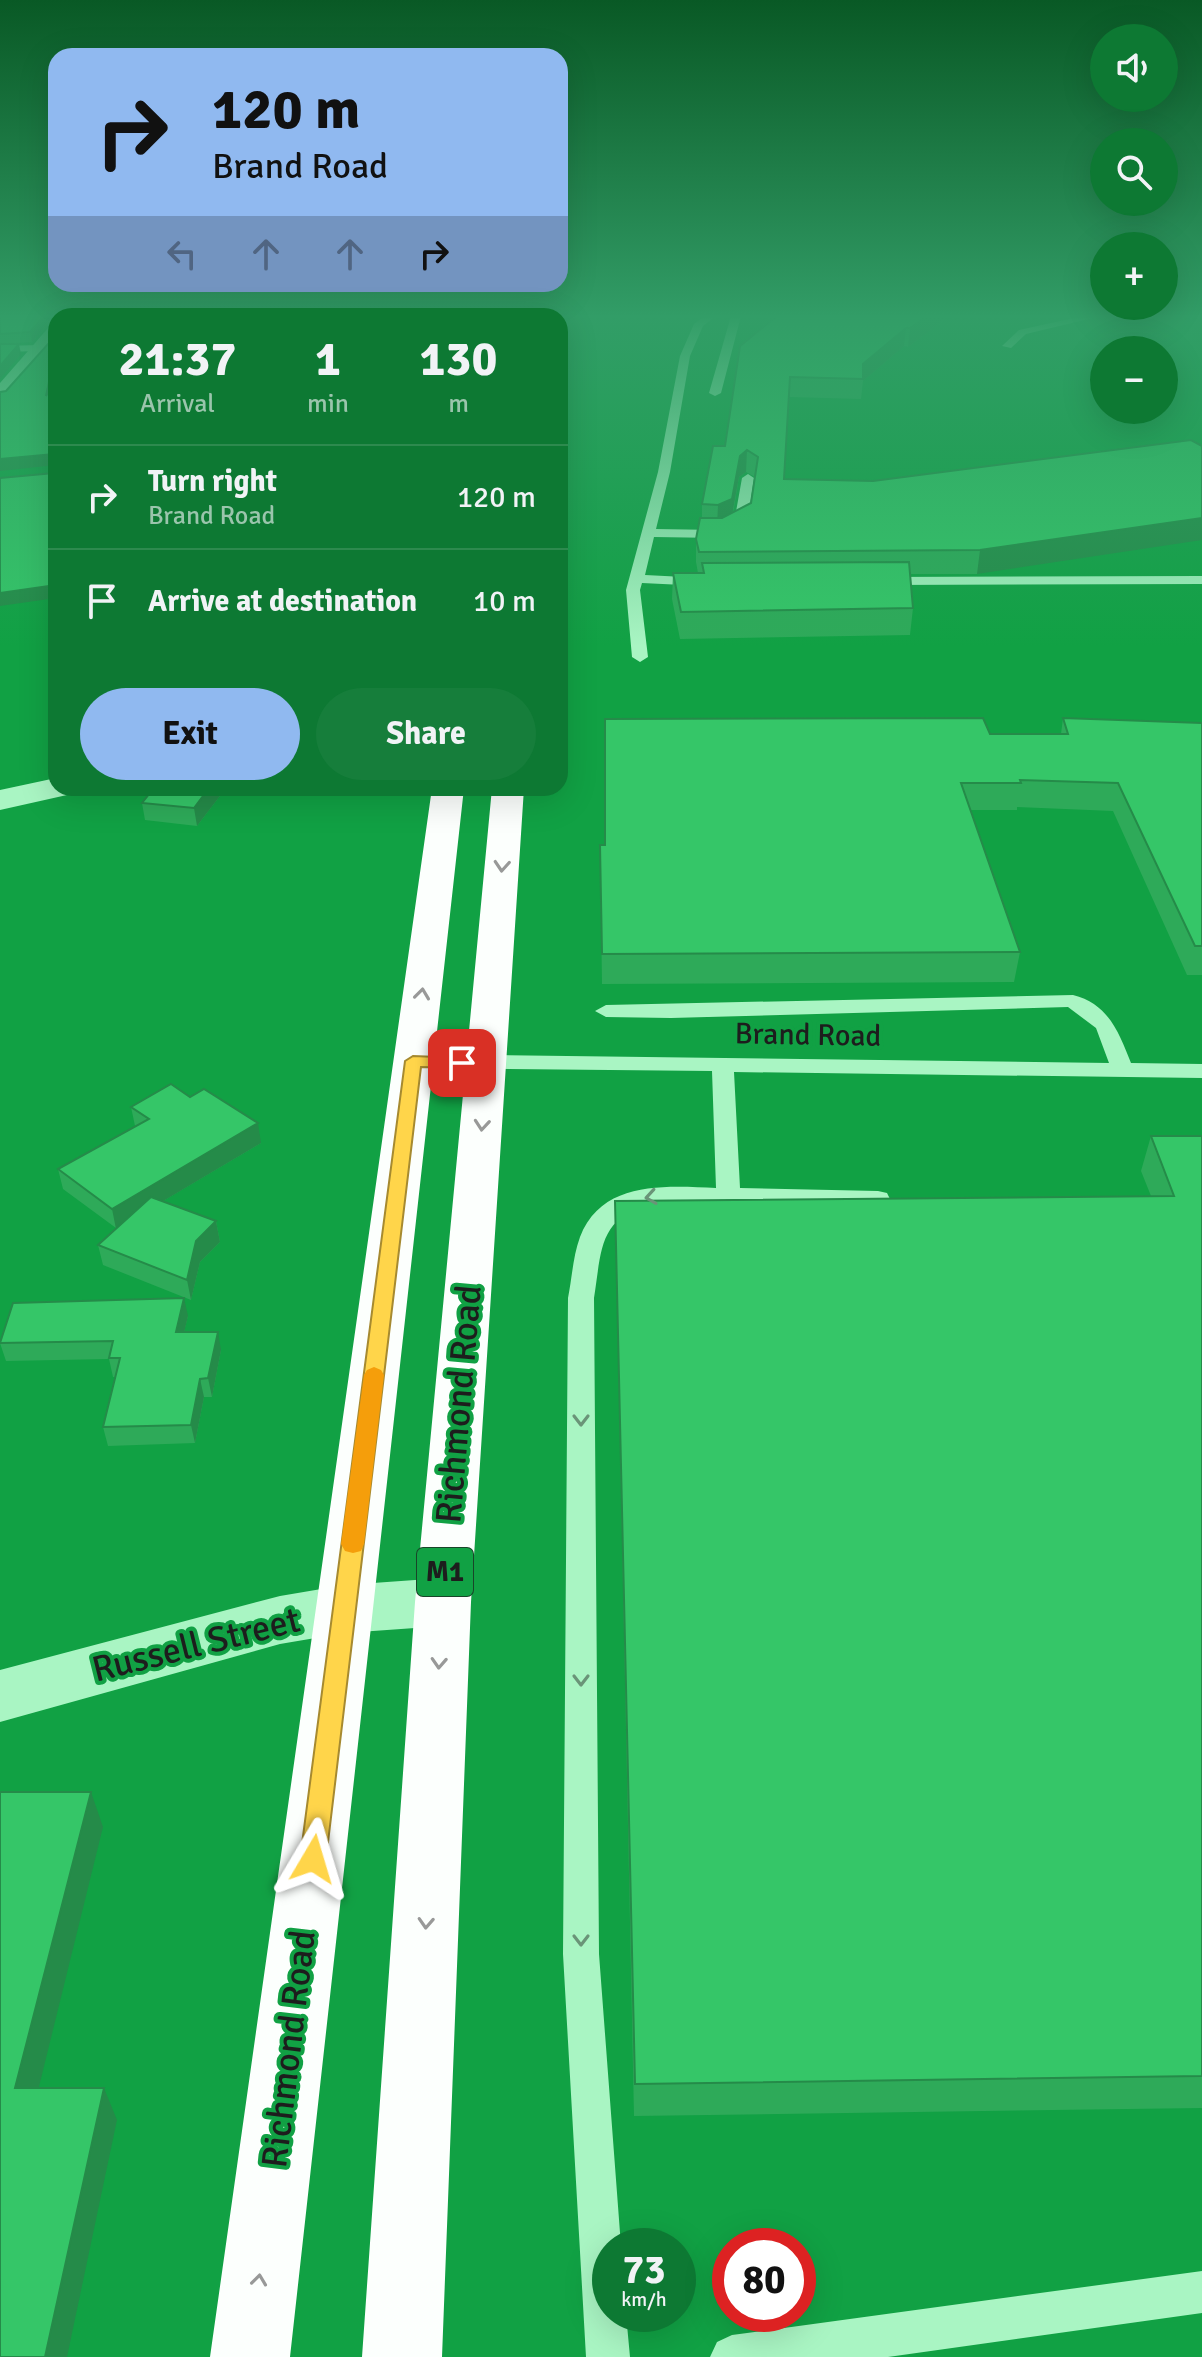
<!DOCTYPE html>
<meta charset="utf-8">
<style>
body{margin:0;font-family:Signika,sans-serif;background:#167e3b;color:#f1f3f6;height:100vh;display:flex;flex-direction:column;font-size:30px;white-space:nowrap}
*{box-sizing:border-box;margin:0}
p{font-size:26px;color:#9ac5ac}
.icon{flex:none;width:44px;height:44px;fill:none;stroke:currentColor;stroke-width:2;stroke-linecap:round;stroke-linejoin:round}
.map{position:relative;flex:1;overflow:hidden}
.panel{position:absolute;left:48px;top:308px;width:520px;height:488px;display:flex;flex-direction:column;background:#0d7933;border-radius:24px;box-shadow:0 8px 32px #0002}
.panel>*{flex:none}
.guide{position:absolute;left:48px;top:48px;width:520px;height:244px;border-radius:24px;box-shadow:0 8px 32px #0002;background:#90b9f0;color:#111;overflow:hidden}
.controls{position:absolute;left:1090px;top:24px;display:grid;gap:16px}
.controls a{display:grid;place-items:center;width:88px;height:88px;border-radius:50%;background:#0d7933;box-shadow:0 8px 32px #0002;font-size:40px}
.speed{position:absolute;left:592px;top:2228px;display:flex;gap:16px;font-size:40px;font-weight:700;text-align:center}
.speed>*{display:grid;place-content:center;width:104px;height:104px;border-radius:50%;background:#0d7933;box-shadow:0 8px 32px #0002;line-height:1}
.speed small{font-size:20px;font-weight:400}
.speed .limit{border:12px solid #d22;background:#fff;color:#111}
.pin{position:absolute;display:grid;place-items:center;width:68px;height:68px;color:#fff;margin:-34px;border-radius:16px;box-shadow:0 4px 12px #0006}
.me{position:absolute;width:88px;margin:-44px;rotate:7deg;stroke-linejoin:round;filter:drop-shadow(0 0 6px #0008)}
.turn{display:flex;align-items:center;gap:28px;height:168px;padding:0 32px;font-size:36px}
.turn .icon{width:104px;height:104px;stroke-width:2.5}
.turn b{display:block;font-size:56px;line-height:68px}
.lanes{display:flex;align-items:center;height:76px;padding:0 32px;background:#0003;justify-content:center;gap:40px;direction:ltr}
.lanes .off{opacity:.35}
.eta{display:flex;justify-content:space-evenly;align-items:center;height:136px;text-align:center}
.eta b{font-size:48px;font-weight:700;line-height:56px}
.primary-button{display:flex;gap:16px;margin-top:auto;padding:16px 32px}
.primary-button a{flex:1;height:92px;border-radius:48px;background:#90b9f0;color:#111;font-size:32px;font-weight:700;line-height:92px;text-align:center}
.primary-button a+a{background:#167e3b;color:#f1f3f6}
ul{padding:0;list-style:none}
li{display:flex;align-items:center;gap:24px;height:104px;padding:0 32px;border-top:2px solid #2d8a4e}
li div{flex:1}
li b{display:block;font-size:30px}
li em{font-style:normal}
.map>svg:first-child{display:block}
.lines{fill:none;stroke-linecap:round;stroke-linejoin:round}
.service{fill:#a9f5c3;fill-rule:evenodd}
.minor{fill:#a9f5c3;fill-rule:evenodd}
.trunk{fill:#fcfffd;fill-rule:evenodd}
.wall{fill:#2eaa59;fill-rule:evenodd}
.shaded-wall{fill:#258b49}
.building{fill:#35c668;stroke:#258b49;stroke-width:2}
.oneway{stroke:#989998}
.oneway2{stroke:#6a9478}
.route{fill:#ffd54a;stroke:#a68a30;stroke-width:2}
.slow{fill:#f59e0b}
.labels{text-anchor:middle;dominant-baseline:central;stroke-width:8;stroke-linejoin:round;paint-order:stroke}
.shield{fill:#11a144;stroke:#194529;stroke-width:2}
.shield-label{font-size:28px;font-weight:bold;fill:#1d1d1d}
.street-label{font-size:30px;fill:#1d1d1d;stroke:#11a144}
.near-street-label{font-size:36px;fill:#1d1d1d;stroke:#11a144}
</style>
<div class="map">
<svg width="1202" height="2357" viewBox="0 0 1202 2357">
<rect width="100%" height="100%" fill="#11a144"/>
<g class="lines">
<path class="service" d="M 705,316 L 716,316 L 703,326 L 690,356 L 670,472 L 656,529 L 718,530 L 734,523 L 742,478 L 748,474 L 754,478 L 747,525 L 720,538 L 654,537 L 645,575 L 704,578 L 711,582 L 704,586 L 642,583 L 640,590 L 648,657 L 640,662 L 632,657 L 626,590 L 658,472 L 680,356 L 694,324 Z
M 731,316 L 741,316 L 721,393 L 715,396 L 709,393 Z
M 1083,316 L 1101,316 L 1026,334 L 1011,348 L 1002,346 L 1019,330 Z
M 0,346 L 41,345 L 46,348 L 41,351 L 0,352 Z
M 1202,576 L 1202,584 L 881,585 L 874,581 L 881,577 Z
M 1073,995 C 1109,1004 1119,1033 1131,1063 L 1202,1064 L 1202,1078 L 734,1072 L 740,1188 L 878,1191 L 887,1193 L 890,1199 L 887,1205 L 878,1207 L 653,1202 C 598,1219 602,1248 594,1298 L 599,1954 L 621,2246 L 610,2246 L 610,2314 L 626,2314 L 630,2357 L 586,2357 L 563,1954 L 568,1298 C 572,1278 573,1256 580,1237 C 602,1180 666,1186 716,1188 L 712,1071 L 413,1068 L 402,1061 L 413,1054 L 1109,1063 L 1096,1028 L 1068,1007 L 671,1018 L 606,1017 L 595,1011 L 606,1005 Z
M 1202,2271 L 1202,2313 L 888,2357 L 710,2357 L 717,2342 L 732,2335 Z"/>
<path class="minor" d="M 56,325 L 56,343 L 7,399 L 0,401 L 0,383 L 49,327 Z
M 56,778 L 56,788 L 72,788 L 67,795 L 0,810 L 0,790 Z
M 443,1578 L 463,1585 L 471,1602 L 463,1619 L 443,1626 L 345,1633 L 280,1644 L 0,1722 L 0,1670 L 280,1596 L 345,1585 Z"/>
<path class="trunk" d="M 432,788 L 464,788 L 290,2357 L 210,2357 Z
M 492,788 L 524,788 L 471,1602 L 442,2357 L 362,2357 L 415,1602 Z"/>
</g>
<path class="wall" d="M 0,316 L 66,316 L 56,316 L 56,323 L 47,325 L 32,342 L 0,344 Z
M 949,316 L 908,347 L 904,346 L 863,381 L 861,399 L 789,397 L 784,479 L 873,481 L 1191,440 L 977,574 L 910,574 L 913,608 L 910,635 L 680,639 L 672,599 L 673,573 L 698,573 L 696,562 L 696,539 L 702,518 L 702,504 L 725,446 L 740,346 ZM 746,472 L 755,477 L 751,503 L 733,513 L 739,477 Z
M 1063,718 L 1202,723 L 1202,975 L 1187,975 L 1113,811 L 1017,807 L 1017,810 L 970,810 L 1020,952 L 1014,982 L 602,984 L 600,845 L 605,845 L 990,734 L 1061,734 Z
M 226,788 L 197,826 L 145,820 L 142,803 Z
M 131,1107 L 261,1143 L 163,1201 L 216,1221 L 220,1242 L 200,1262 L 191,1300 L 103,1265 L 98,1245 L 116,1228 L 63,1189 L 58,1169 L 135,1126 Z
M 1151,1136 L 1202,1136 L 1202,2108 L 634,2116 L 615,1201 L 1151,1196 L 1141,1171 Z
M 188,1316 L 184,1332 L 221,1350 L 212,1397 L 204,1397 L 195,1443 L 108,1446 L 103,1427 L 116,1377 L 113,1377 L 109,1359 L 6,1361 L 0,1343 Z"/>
<path class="shaded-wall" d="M 44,316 L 57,316 L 56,323 L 47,325 L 32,342 L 30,332 Z
M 927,316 L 949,316 L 908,347 L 910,328 Z
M 906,328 L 904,346 L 863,381 L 863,364 Z
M 19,344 L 21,354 L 0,379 L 0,366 Z
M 56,348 L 56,367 L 48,407 L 46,396 Z
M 747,450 L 746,472 L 739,477 L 731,521 L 717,527 L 718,505 L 740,456 Z
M 54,454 L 56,465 L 0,471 L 0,459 Z
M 1202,518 L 1202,540 L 977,574 L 980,550 Z
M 56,585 L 56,598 L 0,606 L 0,593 Z
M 209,788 L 226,788 L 197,826 L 194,808 Z
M 258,1123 L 261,1143 L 116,1229 L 112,1209 Z
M 216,1221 L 220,1242 L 200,1262 L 191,1300 L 187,1280 L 196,1241 Z
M 184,1298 L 188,1316 L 180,1350 L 176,1332 Z
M 218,1332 L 221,1350 L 212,1397 L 208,1378 Z
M 200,1379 L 204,1397 L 195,1443 L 191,1425 Z
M 91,1792 L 103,1827 L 31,2119 L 15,2088 Z
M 104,2088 L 117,2120 L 67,2357 L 45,2357 Z"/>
<path class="building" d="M 0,316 L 44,316 L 30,332 L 0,334 Z
M 777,316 L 927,316 L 910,328 L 906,328 L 863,364 L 863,379 L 790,377 L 784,479 L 873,481 L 1191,440 L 1202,446 L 1202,518 L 980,550 L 699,552 L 696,539 L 700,518 L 722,518 L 751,503 L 758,457 L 747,450 L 740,456 L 732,499 L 718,505 L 702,504 L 713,446 L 725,446 L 740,346 Z
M 56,335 L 56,348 L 46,396 L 56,383 L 56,456 L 54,454 L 0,459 L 0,392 L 6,391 Z
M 0,344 L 19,344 L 0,366 Z
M 56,471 L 56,585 L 0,593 L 0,478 L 54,473 Z
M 909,562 L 913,608 L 681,612 L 673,573 L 704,573 L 702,563 Z
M 983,718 L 990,734 L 1068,734 L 1063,718 L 1202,723 L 1202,946 L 1195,946 L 1118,783 L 1020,780 L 1021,783 L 961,783 L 1020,952 L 602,954 L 600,845 L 605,845 L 605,719 Z
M 154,788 L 209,788 L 194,808 L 142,803 Z
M 171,1084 L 190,1097 L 204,1089 L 258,1123 L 112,1209 L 58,1169 L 149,1119 L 131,1107 Z
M 1151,1136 L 1202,1136 L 1202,2076 L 635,2084 L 615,1201 L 1174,1196 Z
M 151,1197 L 216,1221 L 196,1241 L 187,1280 L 98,1245 Z
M 184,1298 L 176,1332 L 218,1332 L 208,1378 L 200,1379 L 191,1425 L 103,1427 L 120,1358 L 109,1358 L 113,1341 L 0,1343 L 13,1303 Z
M 0,1792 L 91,1792 L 15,2088 L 104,2088 L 45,2357 L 0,2357 Z"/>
<defs><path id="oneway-chevron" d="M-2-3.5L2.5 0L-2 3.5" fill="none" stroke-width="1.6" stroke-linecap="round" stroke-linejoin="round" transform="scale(2)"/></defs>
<g class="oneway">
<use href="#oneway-chevron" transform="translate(502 866) rotate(94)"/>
<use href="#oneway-chevron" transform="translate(422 994) rotate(-83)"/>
<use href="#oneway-chevron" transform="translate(482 1125) rotate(95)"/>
<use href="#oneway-chevron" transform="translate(439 1663) rotate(93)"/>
<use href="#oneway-chevron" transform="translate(426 1923) rotate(93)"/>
<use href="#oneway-chevron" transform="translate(259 2280) rotate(-83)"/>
</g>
<g class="oneway2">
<use href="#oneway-chevron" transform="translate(651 1197) rotate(171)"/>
<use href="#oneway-chevron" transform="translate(581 1420) rotate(90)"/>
<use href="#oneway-chevron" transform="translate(581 1680) rotate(90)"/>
<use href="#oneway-chevron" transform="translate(581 1940) rotate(90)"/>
</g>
<linearGradient id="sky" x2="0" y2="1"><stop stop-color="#095925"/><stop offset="0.49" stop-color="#329d67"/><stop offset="1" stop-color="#329d67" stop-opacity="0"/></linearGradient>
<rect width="1202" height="646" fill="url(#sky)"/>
<path class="route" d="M 413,1056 L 462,1058 L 471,1063 L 462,1068 L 421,1067 L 326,1859 L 322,1867 L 313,1871 L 304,1867 L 300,1859 L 405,1061 Z"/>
<path class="slow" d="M 374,1367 L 381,1370 L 384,1375 L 364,1544 L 361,1551 L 353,1553 L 345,1551 L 341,1544 L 364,1375 L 367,1370 Z"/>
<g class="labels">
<rect class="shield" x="417" y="1548" width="56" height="48" rx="6"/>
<g class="shield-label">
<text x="445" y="1572">M1</text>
</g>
<g class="street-label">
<text transform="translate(808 1035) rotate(1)">Brand Road</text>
</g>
<g class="near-street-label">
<text transform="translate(459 1404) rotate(-85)">Richmond Road</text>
<text transform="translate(196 1645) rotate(-14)">Russell Street</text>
<text transform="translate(289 2049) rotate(-83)">Richmond Road</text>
</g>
</g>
</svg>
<div class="controls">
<a><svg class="icon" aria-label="sound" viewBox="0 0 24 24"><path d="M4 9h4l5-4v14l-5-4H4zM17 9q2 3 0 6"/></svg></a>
<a><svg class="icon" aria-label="search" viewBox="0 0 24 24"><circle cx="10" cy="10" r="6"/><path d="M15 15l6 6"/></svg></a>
<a>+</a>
<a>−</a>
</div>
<div class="speed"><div>73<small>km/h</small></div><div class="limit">80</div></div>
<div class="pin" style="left:462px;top:1063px;background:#d93025"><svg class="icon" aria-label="arrive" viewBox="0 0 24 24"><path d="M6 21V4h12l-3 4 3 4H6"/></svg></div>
<svg class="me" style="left:313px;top:1859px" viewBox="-20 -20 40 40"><path d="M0-17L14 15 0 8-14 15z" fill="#ffd54a" stroke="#fff" stroke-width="4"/></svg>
<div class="guide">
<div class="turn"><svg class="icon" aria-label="right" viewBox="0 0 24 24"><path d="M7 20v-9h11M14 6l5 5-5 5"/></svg><div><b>120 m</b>Brand Road</div></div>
<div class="lanes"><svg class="icon off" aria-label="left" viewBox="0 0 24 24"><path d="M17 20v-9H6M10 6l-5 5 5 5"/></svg><svg class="icon off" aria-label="ahead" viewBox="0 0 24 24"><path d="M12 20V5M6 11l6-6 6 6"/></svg><svg class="icon off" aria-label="ahead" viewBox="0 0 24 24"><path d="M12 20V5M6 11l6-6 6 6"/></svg><svg class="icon" aria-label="right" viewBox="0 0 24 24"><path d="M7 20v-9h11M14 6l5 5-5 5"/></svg></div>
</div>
<section class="panel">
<div class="eta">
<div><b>21:37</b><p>Arrival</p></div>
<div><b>1</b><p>min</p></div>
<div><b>130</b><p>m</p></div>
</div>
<ul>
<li><svg class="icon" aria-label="right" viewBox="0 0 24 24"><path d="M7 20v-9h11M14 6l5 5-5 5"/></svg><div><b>Turn right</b><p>Brand Road</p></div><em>120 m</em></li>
<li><svg class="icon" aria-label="arrive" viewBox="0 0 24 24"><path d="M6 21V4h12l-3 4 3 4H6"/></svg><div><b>Arrive at destination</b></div><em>10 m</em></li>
</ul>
<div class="primary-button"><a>Exit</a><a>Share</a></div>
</section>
</div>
